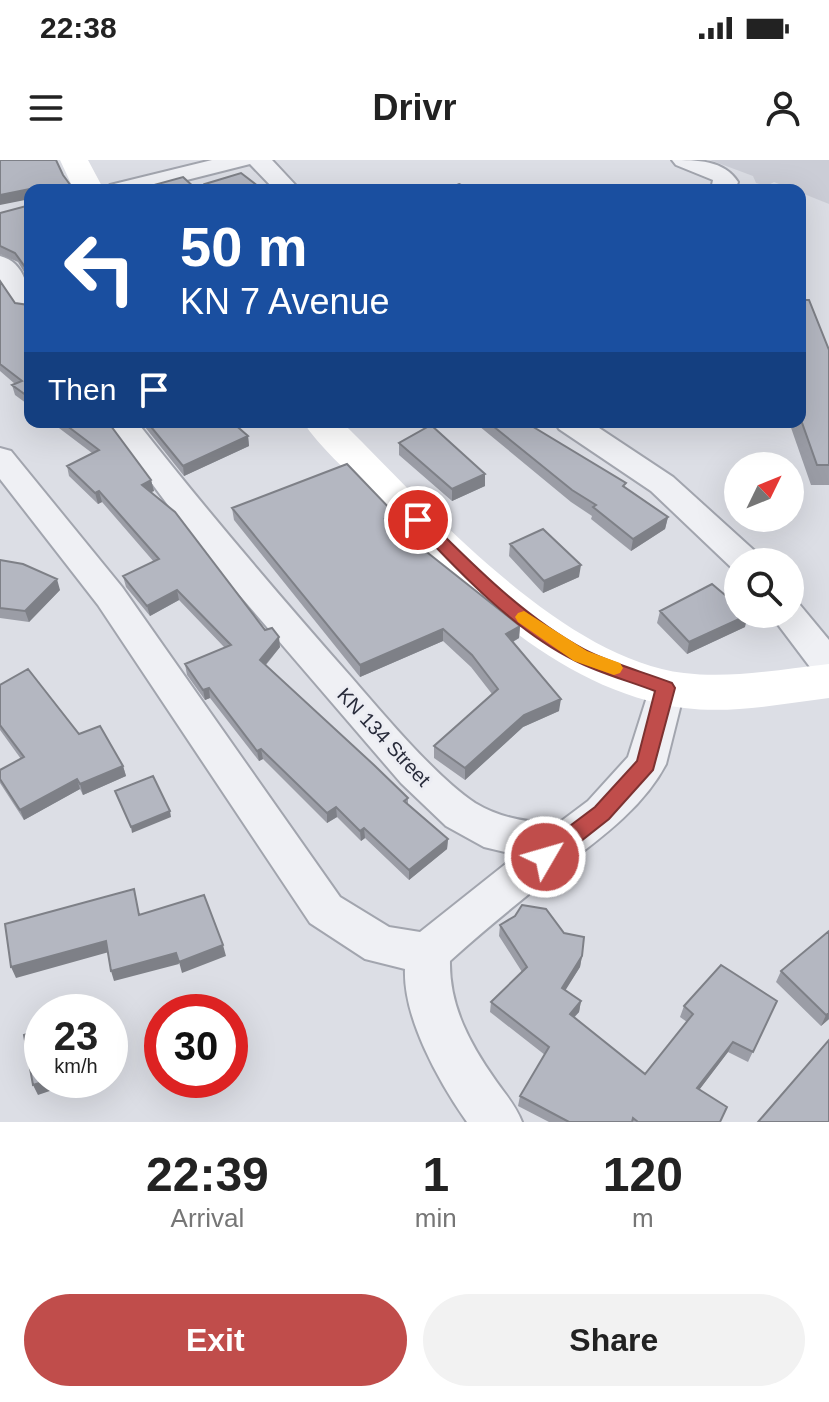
<!DOCTYPE html>
<style>
body{margin:0;font-family:Arial,sans-serif;background:#f2f2f2;color:#222;height:100vh;display:flex;flex-direction:column;font-size:30px;white-space:nowrap}
*{box-sizing:border-box;margin:0}
p{font-size:26px;color:#767676}
.icon{flex:none;width:44px;height:44px;fill:none;stroke:currentColor;stroke-width:2;stroke-linecap:round;stroke-linejoin:round}
.map{position:relative;height:962px;overflow:hidden}
.details{display:flex;flex-direction:column;background:#fff;flex:1}
.details>*{flex:none}
.hud{position:absolute;left:24px;top:24px;width:782px;height:244px;border-radius:16px;box-shadow:0 8px 32px #0002;background:#1a4fa0;color:#fff;overflow:hidden}
.needle{width:52px;rotate:47deg}
.controls{position:absolute;left:724px;top:292px;display:grid;gap:16px}
.controls a{display:grid;place-items:center;width:80px;height:80px;border-radius:50%;background:#fff;box-shadow:0 8px 32px #0002;font-size:40px}
.speed{position:absolute;left:24px;top:834px;display:flex;gap:16px;font-size:40px;font-weight:700;text-align:center}
.speed>*{display:grid;place-content:center;width:104px;height:104px;border-radius:50%;background:#fff;box-shadow:0 8px 32px #0002;line-height:1}
.speed small{font-size:20px;font-weight:400}
.speed .limit{border:12px solid #d22;background:#fff;color:#111}
.pin{position:absolute;display:grid;place-items:center;width:68px;height:68px;color:#fff;margin:-34px;border:4px solid #fff;border-radius:50%;box-shadow:0 2px 8px #0007}
.me{position:absolute;width:88px;margin:-44px;rotate:52deg;stroke-linejoin:round;filter:drop-shadow(0 0 6px #0008)}
.turn{display:flex;align-items:center;gap:28px;height:168px;padding:0 24px;font-size:36px}
.turn .icon{width:104px;height:104px;stroke-width:2.5}
.turn b{display:block;font-size:56px;line-height:68px}
.then{display:flex;align-items:center;height:76px;padding:0 24px;background:#0003;gap:16px;font-size:30px}
.eta{display:flex;justify-content:space-evenly;align-items:center;height:136px;text-align:center}
.eta b{font-size:48px;font-weight:700;line-height:56px}
.cta{display:flex;gap:16px;margin-top:auto;padding:16px 24px}
.cta a{flex:1;height:92px;border-radius:48px;background:#c04d4b;color:#fff;font-size:32px;font-weight:700;line-height:92px;text-align:center}
.cta a+a{background:#f2f2f2;color:#222}
.status{display:flex;justify-content:space-between;align-items:center;height:56px;padding:0 40px;background:#fff;direction:ltr}
.status svg{height:22px;fill:currentColor}
header{display:flex;justify-content:space-between;align-items:center;height:104px;padding:0 24px;background:#fff;font-size:36px;font-weight:700}
.map>svg:first-child{display:block}
.built{fill:#cbcdd6}
.lines{fill:none;stroke-linecap:round;stroke-linejoin:round}
.street-casing{stroke:#a2a5ae;stroke-width:4}
.street{fill:#eff0f4;fill-rule:evenodd}
.secondary{fill:#fff;fill-rule:evenodd}
.wall{fill:#9b9da6}
.shaded-wall{fill:#7e8087}
.building{fill:#b4b7c1;stroke:#7e8087;stroke-width:2}
.route{fill:#c04d4b;stroke:#7d3231;stroke-width:2}
.slow{fill:#f59e0b}
.labels{text-anchor:middle;dominant-baseline:central;stroke-width:6;stroke-linejoin:round;paint-order:stroke}
.street-label{font-size:20px;fill:#282b3a;stroke:#ecedf3}
</style>
<div class="status"><b>22:38</b><svg viewBox="0 0 49 12"><path d="M0 12V9h3v3zM5 12V6h3v6zM10 12V3h3v9zM15 12V0h3v12zM26 1h20v11H26zM47 4h2v5h-2z"/></svg></div>
<header><svg class="icon" aria-label="menu" viewBox="0 0 24 24"><path d="M4 6h16M4 12h16M4 18h16"/></svg>Drivr<svg class="icon" aria-label="person" viewBox="0 0 24 24"><circle cx="12" cy="8" r="4"/><path d="M4 21q1-7 8-7t8 7"/></svg></header>
<div class="map">
<svg width="829" height="962" viewBox="0 0 829 962">
<rect width="100%" height="100%" fill="#dcdee5"/>
<path class="built" d="M 710,0 L 829,0 L 829,44 L 774,22 L 767,26 L 756,23 L 753,16 Z"/>
<g class="lines">
<g class="street-casing">
<path id="street" d="M 212,0 L 272,0 L 300,30 L 275,30 L 250,4 L 147,30 L 106,30 L 110,25 Z
M 672,0 C 697,0 724,0 738,22 L 735,30 L 711,30 L 713,20 L 676,5 Z
M 0,96 C 25,102 30,131 30,153 L 20,151 L 0,122 Z
M 106,262 L 137,262 C 206,350 278,434 352,518 C 384,555 435,616 475,643 C 501,659 527,661 556,665 L 588,641 L 628,597 L 653,518 L 666,514 L 679,518 L 685,528 L 666,604 C 642,650 595,682 555,713 C 519,742 484,770 450,801 C 449,846 470,884 496,921 C 506,935 516,946 522,962 L 467,962 C 439,922 403,858 405,809 L 365,799 L 310,763 L 98,445 L 0,319 L 0,288 L 11,291 L 122,427 L 340,737 L 389,767 L 420,772 L 517,695 L 484,687 L 446,666 L 401,623 L 206,396 Z
M 555,262 L 590,262 L 673,317 L 758,394 L 763,402 L 738,402 L 738,411 L 734,410 L 651,331 L 559,269 Z
M 790,442 L 800,445 L 829,480 L 829,519 L 816,515 L 770,454 L 790,454 Z"/>
</g>
<use href="#street" class="street"/>
<path class="secondary" d="M 60,0 L 88,0 L 104,30 L 74,30 Z
M 303,262 L 342,262 C 427,346 560,498 684,513 C 732,519 781,509 829,504 L 829,538 C 781,544 732,554 684,548 C 556,531 452,423 368,333 C 347,310 320,288 303,262 Z"/>
</g>
<path class="wall" d="M 30,45 L 30,246 L 15,235 L 12,225 L 15,224 L 0,211 L 0,121 L 15,143 L 29,145 L 29,126 L 27,117 L 18,102 L 0,94 L 0,53 Z
M 800,140 L 829,190 L 829,327 L 829,325 L 811,325 L 789,262 L 800,262 Z
M 51,262 L 108,262 L 151,320 L 154,331 L 151,332 L 280,487 L 266,505 L 408,638 L 408,644 L 448,679 L 447,689 L 409,720 L 365,678 L 361,681 L 337,657 L 327,663 L 263,599 L 259,601 L 210,538 L 205,540 L 187,515 L 185,504 L 225,488 L 179,440 L 150,456 L 126,427 L 123,416 L 154,402 L 102,342 L 98,344 L 69,316 L 67,306 L 92,293 Z
M 141,262 L 232,262 L 248,276 L 249,286 L 184,316 Z
M 479,262 L 525,262 L 625,327 L 668,357 L 665,369 L 631,391 L 591,359 L 592,356 L 571,342 L 479,266 Z
M 399,283 L 485,314 L 485,326 L 452,341 L 399,295 Z
M 232,348 L 520,466 L 519,478 L 513,482 L 559,551 L 523,567 L 465,620 L 434,598 L 434,586 L 492,534 L 471,507 L 443,481 L 360,517 L 234,360 Z
M 510,384 L 579,417 L 543,433 L 509,396 Z
M 0,400 L 60,430 L 29,462 L 0,458 Z
M 660,451 L 745,467 L 687,494 L 657,463 Z
M 0,525 L 79,574 L 123,606 L 126,616 L 83,635 L 80,629 L 24,660 L 0,623 L 0,610 L 21,599 L 0,570 Z
M 500,765 L 582,796 L 580,807 L 565,830 L 581,841 L 579,852 L 574,858 L 645,914 L 687,862 L 680,857 L 684,846 L 777,841 L 748,902 L 728,892 L 699,930 L 721,962 L 549,962 L 518,946 L 520,936 L 545,895 L 490,852 L 491,842 L 522,812 L 499,776 Z
M 829,771 L 829,859 L 821,866 L 776,822 L 781,811 Z"/>
<path class="shaded-wall" d="M 30,29 L 30,39 L 0,45 L 0,35 Z
M 248,276 L 249,286 L 184,316 L 183,306 Z
M 485,314 L 485,326 L 452,341 L 452,329 Z
M 151,320 L 154,331 L 144,335 L 142,325 Z
M 99,331 L 102,342 L 98,344 L 95,333 Z
M 395,354 L 395,366 L 385,359 Z
M 668,357 L 665,369 L 631,391 L 633,379 Z
M 581,405 L 579,417 L 543,433 L 544,421 Z
M 57,419 L 60,430 L 29,462 L 25,451 Z
M 177,430 L 179,440 L 150,456 L 147,446 Z
M 748,455 L 745,467 L 687,494 L 689,482 Z
M 520,466 L 519,478 L 505,486 L 506,474 Z
M 443,469 L 443,481 L 360,517 L 360,505 Z
M 279,477 L 280,487 L 261,510 L 260,500 Z
M 209,528 L 210,538 L 205,540 L 203,530 Z
M 561,539 L 559,551 L 523,567 L 465,620 L 465,608 L 524,555 Z
M 261,589 L 263,599 L 259,601 L 257,591 Z
M 123,606 L 126,616 L 83,635 L 80,624 Z
M 77,619 L 80,629 L 24,660 L 20,650 Z
M 336,647 L 337,657 L 327,663 L 327,653 Z
M 170,651 L 171,657 L 132,673 L 131,667 Z
M 364,668 L 365,678 L 361,681 L 360,671 Z
M 448,679 L 447,689 L 409,720 L 409,710 Z
M 106,781 L 109,792 L 16,818 L 11,807 Z
M 223,785 L 226,796 L 182,813 L 179,802 Z
M 176,793 L 179,804 L 114,821 L 111,811 Z
M 582,796 L 580,807 L 560,839 L 562,828 Z
M 581,841 L 579,852 L 567,864 L 570,854 Z
M 829,853 L 829,859 L 821,866 L 826,855 Z
M 733,882 L 728,892 L 693,938 L 697,928 Z
M 49,920 L 82,920 L 38,935 L 33,925 Z"/>
<path class="building" d="M 0,0 L 56,0 L 63,15 L 74,30 L 30,30 L 30,35 L 30,29 L 0,35 Z
M 241,13 L 263,30 L 213,30 L 205,24 Z
M 183,17 L 197,30 L 136,30 Z
M 459,24 L 471,30 L 446,30 Z
M 30,45 L 30,238 L 12,225 L 22,221 L 0,204 L 0,121 L 15,143 L 29,145 L 29,125 L 25,107 L 15,93 L 0,86 L 0,53 Z
M 800,140 L 809,140 L 829,190 L 829,305 L 817,305 L 800,257 Z
M 62,262 L 108,262 L 151,320 L 142,325 L 175,352 L 265,470 L 272,468 L 279,477 L 260,500 L 374,605 L 408,638 L 404,641 L 448,679 L 409,710 L 364,668 L 360,671 L 336,647 L 327,653 L 261,589 L 257,591 L 209,528 L 203,530 L 185,504 L 231,485 L 177,430 L 147,446 L 123,416 L 159,399 L 99,331 L 95,333 L 67,306 L 99,290 Z
M 147,262 L 232,262 L 248,276 L 183,306 Z
M 488,262 L 525,262 L 626,323 L 623,326 L 668,357 L 633,379 L 593,347 L 596,345 L 572,330 Z
M 431,265 L 485,314 L 452,329 L 399,283 Z
M 347,304 L 395,354 L 385,359 L 520,466 L 506,474 L 561,539 L 524,555 L 465,608 L 434,586 L 498,529 L 472,495 L 443,469 L 360,505 L 232,348 Z
M 543,369 L 581,405 L 544,421 L 510,384 Z
M 0,400 L 23,404 L 57,419 L 25,451 L 0,448 Z
M 712,424 L 738,446 L 738,454 L 748,455 L 689,482 L 660,451 Z
M 28,509 L 79,574 L 100,566 L 123,606 L 80,624 L 77,619 L 20,650 L 0,619 L 0,610 L 24,597 L 0,565 L 0,525 Z
M 153,616 L 170,651 L 131,667 L 115,631 Z
M 134,729 L 139,755 L 204,735 L 223,785 L 179,802 L 176,793 L 111,811 L 106,781 L 11,807 L 5,764 Z
M 522,745 L 546,749 L 564,773 L 584,777 L 582,796 L 562,828 L 581,841 L 570,854 L 645,914 L 693,854 L 684,846 L 721,805 L 777,841 L 753,892 L 733,882 L 697,928 L 727,947 L 720,962 L 638,962 L 633,958 L 632,962 L 569,962 L 520,936 L 549,887 L 491,842 L 527,807 L 500,765 L 515,756 Z
M 829,771 L 829,853 L 826,855 L 781,811 Z
M 42,869 L 42,920 L 49,920 L 33,925 L 24,875 Z
M 829,880 L 829,962 L 758,962 Z"/>
<path class="route" d="M 418,354 L 424,356 C 472,404 525,458 585,490 C 612,504 644,512 672,523 L 675,528 L 653,610 L 609,659 L 553,703 L 545,706 L 538,703 L 535,697 L 538,690 L 595,647 L 637,601 L 655,531 C 629,521 599,513 574,500 C 515,471 458,411 413,363 L 410,360 L 413,356 Z"/>
<path class="slow" d="M 524,451 L 587,491 L 620,503 L 623,508 L 620,513 L 614,515 L 574,501 L 518,462 L 515,457 L 518,453 Z"/>
<g class="labels">
<g class="street-label">
<text transform="translate(384 577) rotate(47)">KN 134 Street</text>
</g>
</g>
</svg>
<div class="controls">
<a><svg class="needle" viewBox="-14 -14 28 28"><path d="M0-13l5 13h-10z" fill="#e53935"/><path d="M0 13l5-13h-10z" fill="#767676"/></svg></a>
<a><svg class="icon" aria-label="search" viewBox="0 0 24 24"><circle cx="10" cy="10" r="6"/><path d="M15 15l6 6"/></svg></a>
</div>
<div class="speed"><div>23<small>km/h</small></div><div class="limit">30</div></div>
<div class="pin" style="left:418px;top:360px;background:#d93025"><svg class="icon" aria-label="arrive" viewBox="0 0 24 24"><path d="M6 21V4h12l-3 4 3 4H6"/></svg></div>
<svg class="me" style="left:545px;top:697px" viewBox="-20 -20 40 40"><circle r="17" fill="#c04d4b" stroke="#fff" stroke-width="3"/><path d="M0-11L8 9 0 5-8 9z" fill="#fff"/></svg>
<div class="hud">
<div class="turn"><svg class="icon" aria-label="left" viewBox="0 0 24 24"><path d="M17 20v-9H6M10 6l-5 5 5 5"/></svg><div><b>50 m</b>KN 7 Avenue</div></div>
<div class="then">Then<svg class="icon" aria-label="arrive" viewBox="0 0 24 24"><path d="M6 21V4h12l-3 4 3 4H6"/></svg></div>
</div>
</div>
<section class="details">
<div class="eta">
<div><b>22:39</b><p>Arrival</p></div>
<div><b>1</b><p>min</p></div>
<div><b>120</b><p>m</p></div>
</div>
<div class="cta"><a>Exit</a><a>Share</a></div>
</section>
